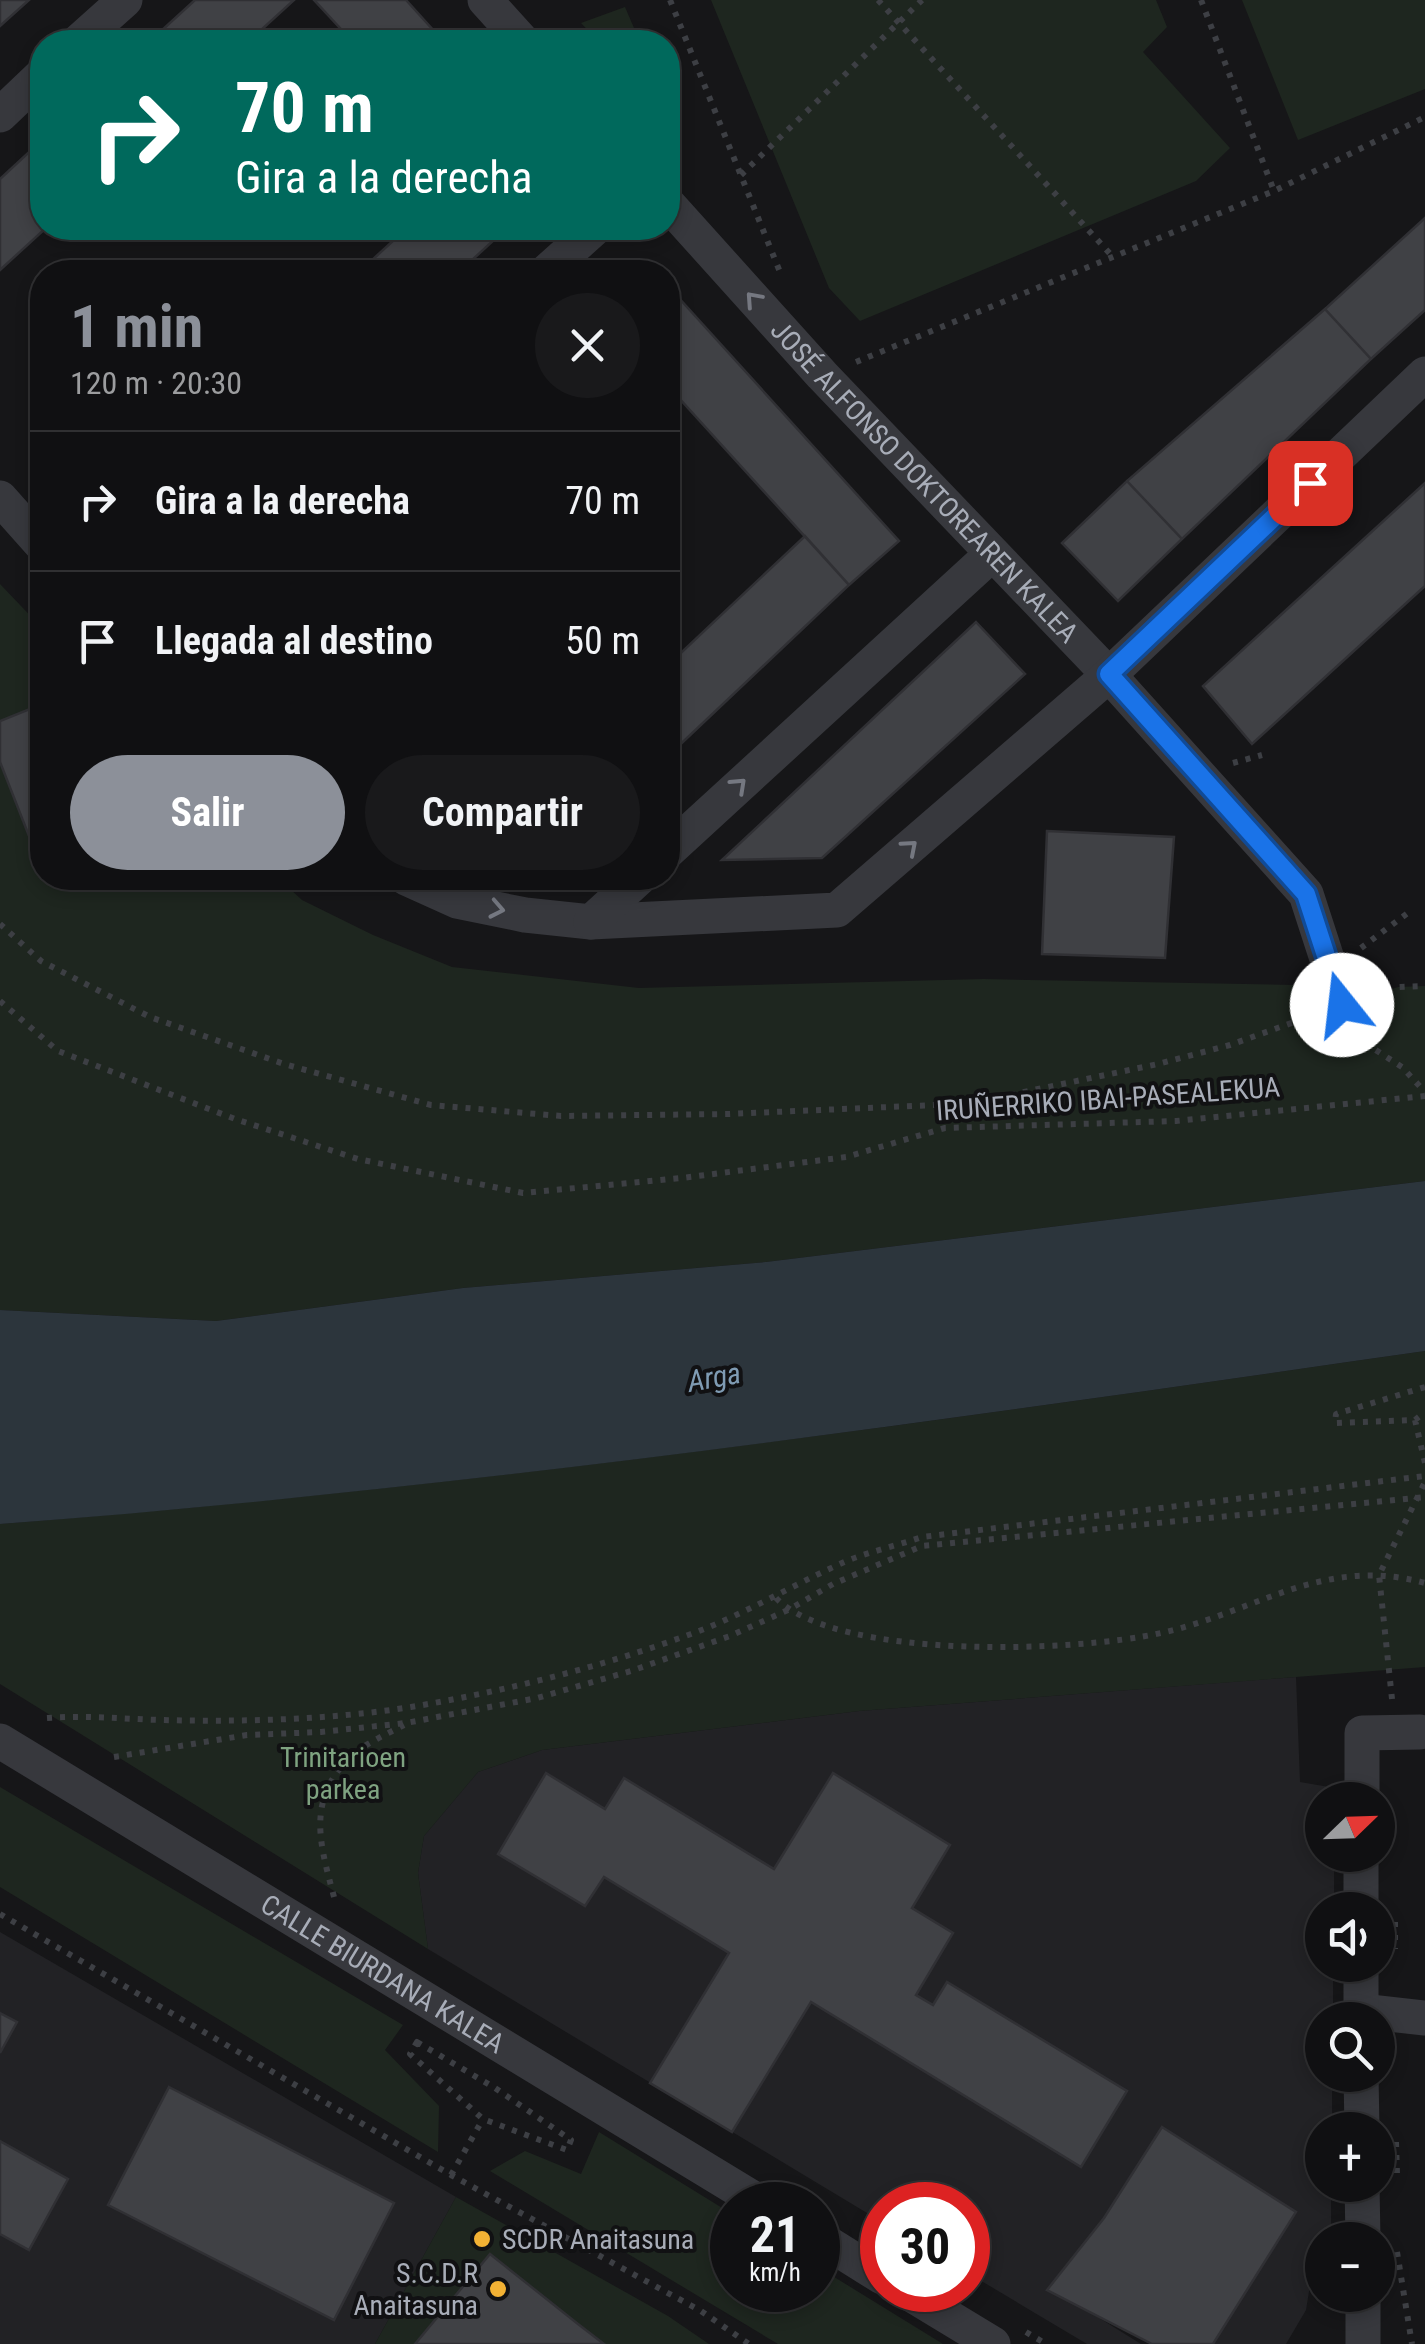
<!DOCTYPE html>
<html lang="es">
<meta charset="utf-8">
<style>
body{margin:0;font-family:"Roboto Condensed",sans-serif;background:#19191b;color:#f1f3f6;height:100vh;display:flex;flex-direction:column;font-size:38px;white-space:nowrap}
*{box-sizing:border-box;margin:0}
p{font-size:32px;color:#9c9d9f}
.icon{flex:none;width:55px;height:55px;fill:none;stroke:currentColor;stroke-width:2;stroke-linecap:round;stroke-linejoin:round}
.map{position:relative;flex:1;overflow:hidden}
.side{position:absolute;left:30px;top:260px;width:650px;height:630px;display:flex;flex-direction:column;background:#101012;border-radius:40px;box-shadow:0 5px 15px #0003,0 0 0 2px #303032}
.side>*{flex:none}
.guide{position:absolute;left:30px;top:30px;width:650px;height:210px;border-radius:40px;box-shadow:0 5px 15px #0003,0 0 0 2px #303032;background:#00695c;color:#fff;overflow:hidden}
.needle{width:65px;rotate:67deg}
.tools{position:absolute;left:1305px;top:1782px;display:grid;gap:20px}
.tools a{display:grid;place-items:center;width:90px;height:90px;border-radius:50%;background:#101012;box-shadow:0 5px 15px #0003,0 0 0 2px #303032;font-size:50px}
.speed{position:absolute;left:710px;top:2182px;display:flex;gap:20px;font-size:50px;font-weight:700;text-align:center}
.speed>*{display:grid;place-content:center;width:130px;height:130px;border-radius:50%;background:#101012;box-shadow:0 5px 15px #0003,0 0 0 2px #303032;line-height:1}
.speed small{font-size:25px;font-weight:400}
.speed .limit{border:15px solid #d22;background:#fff;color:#111}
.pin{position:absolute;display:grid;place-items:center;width:85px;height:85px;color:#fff;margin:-42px;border-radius:20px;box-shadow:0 5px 15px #0006}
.me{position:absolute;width:110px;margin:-55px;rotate:344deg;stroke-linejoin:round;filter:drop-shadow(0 0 8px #0008)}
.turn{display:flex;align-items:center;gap:35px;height:210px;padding:0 40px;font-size:45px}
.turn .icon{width:130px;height:130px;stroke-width:2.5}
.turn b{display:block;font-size:70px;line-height:85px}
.round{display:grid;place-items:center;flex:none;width:105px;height:105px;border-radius:52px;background:#19191b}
.overview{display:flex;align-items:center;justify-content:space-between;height:170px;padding:0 40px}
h1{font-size:60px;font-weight:700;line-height:75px;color:#8c9099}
.primary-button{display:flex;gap:20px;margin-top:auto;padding:20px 40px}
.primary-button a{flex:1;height:115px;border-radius:60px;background:#8c9099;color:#fff;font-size:40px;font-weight:700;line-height:115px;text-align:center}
.primary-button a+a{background:#19191b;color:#f1f3f6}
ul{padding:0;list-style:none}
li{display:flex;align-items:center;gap:30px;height:140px;padding:0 40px;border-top:2px solid #303032}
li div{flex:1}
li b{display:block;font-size:38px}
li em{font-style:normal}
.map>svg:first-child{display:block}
.built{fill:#222225}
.green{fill:#1e261f}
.water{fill:#2c353c}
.building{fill:#404145;stroke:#303034;stroke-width:2.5}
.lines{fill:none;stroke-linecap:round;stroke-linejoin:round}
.path{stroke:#3d3f44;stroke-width:6;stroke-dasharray:5 8;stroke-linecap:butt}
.minor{stroke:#37383d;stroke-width:35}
.oneway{stroke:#757881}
.route-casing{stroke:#114b97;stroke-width:25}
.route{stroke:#1a73e8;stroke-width:18}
.poi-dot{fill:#f2b134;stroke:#111113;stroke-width:4}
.labels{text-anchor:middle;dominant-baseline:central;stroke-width:8;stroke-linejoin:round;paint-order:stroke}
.street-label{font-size:28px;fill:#a8adb8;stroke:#111113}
.park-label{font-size:28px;fill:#7fa381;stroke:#111113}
.poi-label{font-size:28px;fill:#a8adb8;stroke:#111113;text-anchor:start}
.water-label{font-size:30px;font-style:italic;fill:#7f9bb3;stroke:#111113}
</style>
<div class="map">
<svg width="1425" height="2344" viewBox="0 0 1425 2344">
<rect width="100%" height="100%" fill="#161618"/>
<path class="built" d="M 1296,1677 L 1300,1782 L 1335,1788 L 1335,1800 L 1322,1800 L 1322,1855 L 1334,1855 L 1334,1910 L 1322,1910 L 1322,1965 L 1333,1965 L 1333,2020 L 1322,2020 L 1322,2075 L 1332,2075 L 1332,2130 L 1322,2130 L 1322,2185 L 1331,2185 L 1331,2240 L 1322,2240 L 1322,2266 L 1313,2267 L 1306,2310 L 1286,2344 L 1213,2344 L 1059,2293 L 1141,2344 L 1087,2344 L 968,2273 L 968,2205 L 882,2205 L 882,2222 L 428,1949 L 418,1873 L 424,1836 L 478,1772 L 542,1750 L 859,1711 Z
M 0,1932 L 456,2197 L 375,2344 L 0,2344 Z"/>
<path class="green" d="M 711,0 L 1156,0 L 1167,27 L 1143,52 L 1230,148 L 1196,181 L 860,321 L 829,288 Z
M 1242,0 L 1425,0 L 1425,89 L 1298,140 Z
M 625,7 L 640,42 L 599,42 L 581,23 Z
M 0,584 L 42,628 L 42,704 L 0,721 Z
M 0,762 L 29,836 L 42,831 L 42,878 L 278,878 L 302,900 L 373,935 L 452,967 L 639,988 L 983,979 L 1294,985 L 1319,1013 L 1398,987 L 1425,986 L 1425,1181 L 766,1262 L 463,1288 L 216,1321 L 0,1310 Z
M 1425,1351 L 1425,1667 L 859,1711 L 542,1750 L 478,1772 L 424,1836 L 418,1873 L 428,1949 L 0,1684 L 0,1524 C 477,1487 951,1419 1425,1351 Z
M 0,1787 L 403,2025 L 385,2050 L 439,2106 L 438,2152 L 0,1887 Z
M 599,2132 L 732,2214 L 732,2290 L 818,2290 L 818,2267 L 943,2344 L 778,2344 L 490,2171 L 525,2151 L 581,2174 Z
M 456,2197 L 668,2316 L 709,2344 L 375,2344 Z"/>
<path class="water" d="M 1425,1181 L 1425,1351 C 951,1419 477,1488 0,1524 L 0,1310 L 216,1321 L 463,1288 L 766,1262 Z"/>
<path class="building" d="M 0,0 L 29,0 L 0,26 Z
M 195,0 L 294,0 L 248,42 L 149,42 Z
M 314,0 L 406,0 L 444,42 L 353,42 Z
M 42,140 L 42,228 L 46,228 L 0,270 L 0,179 Z
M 1425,218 L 1425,310 L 1371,359 L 1325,309 Z
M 407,228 L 507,228 L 459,272 L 359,272 Z
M 668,286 L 899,541 L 849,585 L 668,386 Z
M 1325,309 L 1371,359 L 1182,539 L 1127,481 Z
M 1127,481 L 1182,539 L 1118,601 L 1062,543 Z
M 1425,483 L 1425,586 L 1252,744 L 1203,686 Z
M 805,536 L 849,585 L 668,756 L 668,665 Z
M 976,622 L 1025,674 L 822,858 L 722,860 Z
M 42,704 L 42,831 L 29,836 L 0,762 L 0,721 Z
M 1047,831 L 1174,837 L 1165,958 L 1042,954 Z
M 546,1773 L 605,1809 L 624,1778 L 774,1869 L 833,1773 L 950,1845 L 912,1908 L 953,1933 L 916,1995 L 933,2005 L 947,1982 L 1127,2091 L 1081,2167 L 811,2002 L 732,2132 L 650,2083 L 729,1953 L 604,1877 L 585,1906 L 498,1854 Z
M 0,2013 L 17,2022 L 0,2053 Z
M 169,2087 L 394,2203 L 334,2320 L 108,2205 Z
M 1162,2127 L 1296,2212 L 1213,2344 L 1152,2344 L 1047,2290 L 1104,2218 Z
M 0,2141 L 68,2179 L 29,2250 L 0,2234 Z
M 490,2254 L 578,2324 L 604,2344 L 415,2344 Z"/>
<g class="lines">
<path class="path" d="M 670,0 L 780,272
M 878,0 L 1113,257
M 1201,0 L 1274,191
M 741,175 L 922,0
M 856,362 L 1274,191 L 1425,117
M 1233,763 L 1262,755
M 0,924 L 41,961 L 150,1017 L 284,1064 L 431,1105 L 561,1116 L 728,1114 L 935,1105 L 1000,1097 L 1158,1064 L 1230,1045 L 1311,1016
M 1361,948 L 1413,909
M 1375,995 L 1398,987 L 1425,986
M 0,1001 L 58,1051 L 235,1119 L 358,1159 L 523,1193 L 682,1178 L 846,1157 L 945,1128 L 1176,1121 L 1425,1096
M 1354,1036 L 1402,1067 L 1425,1092
M 1425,1387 L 1336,1414 L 1335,1423 L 1415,1420 L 1425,1412
M 1415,1420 L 1425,1463
M 776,1598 C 838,1661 1077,1652 1161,1633 C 1254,1613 1323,1555 1425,1583
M 1392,1699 L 1379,1575 L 1425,1482
M 47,1718 C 85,1715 122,1719 161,1720 C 244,1722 329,1720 411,1707 C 506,1691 601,1667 691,1634 C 743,1615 791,1586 842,1563 C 867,1552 896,1546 922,1537 L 1425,1476
M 114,1757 L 247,1735 L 321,1732 L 406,1723 L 537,1698 L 631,1671 L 730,1636 L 788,1610 L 833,1584 L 922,1546 L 1425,1497
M 334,1897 C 320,1844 306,1801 350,1757 C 364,1744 387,1734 404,1725
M 0,1914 L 451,2175 L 701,2311 L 749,2344
M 1395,1922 L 1395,1949
M 417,2042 L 495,2088 L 571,2140 L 567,2150 L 483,2119 L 410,2054 Z
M 1396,2142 L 1397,2174
M 451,2175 L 483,2119
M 1397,2252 L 1412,2344
M 1026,2332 L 1046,2344"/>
<g class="minor">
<path d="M 485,0 L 523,42"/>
<path d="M 78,42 L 125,0"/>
<path d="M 0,115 L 42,75"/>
<path id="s1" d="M 668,204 L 822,375 L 1109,675 L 1306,894 L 1342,1005"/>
<path d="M 546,272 L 595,228"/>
<path d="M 0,498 L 42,545"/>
<path d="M 668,851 L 992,554"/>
<path d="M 406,878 L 457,901 L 525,915 L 591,922 L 837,910 L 1109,675 L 1425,374"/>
<path d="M 591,922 L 639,878"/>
<path id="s2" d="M 0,1741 L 764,2205"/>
<path d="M 1362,1800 L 1362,1733 L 1420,1732"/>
<path d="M 1361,1910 L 1361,1855"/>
<path d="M 1361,2011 L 1425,2018"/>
<path d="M 1361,2020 L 1361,1965"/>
<path d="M 1361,2075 L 1362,2130"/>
<path d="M 1362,2185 L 1363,2240"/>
<path d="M 818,2237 L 882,2277"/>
<path d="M 904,2290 L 993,2344"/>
<path d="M 1363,2295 L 1363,2344"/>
</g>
</g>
<defs><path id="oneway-chevron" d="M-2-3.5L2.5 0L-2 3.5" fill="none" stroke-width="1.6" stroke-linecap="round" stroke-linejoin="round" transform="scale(2.5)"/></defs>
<g class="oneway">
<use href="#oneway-chevron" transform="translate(753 299) rotate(-132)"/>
<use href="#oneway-chevron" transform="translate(739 785) rotate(-43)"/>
<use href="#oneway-chevron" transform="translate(910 847) rotate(-41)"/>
<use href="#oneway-chevron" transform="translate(497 909) rotate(11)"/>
</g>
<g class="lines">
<g class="route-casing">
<path id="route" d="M 1310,483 L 1109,674 L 1306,894 L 1342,1005"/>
</g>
<use href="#route" class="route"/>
</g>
<g class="poi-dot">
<circle cx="482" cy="2239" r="10"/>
<circle cx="498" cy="2289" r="10"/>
</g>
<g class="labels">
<g class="street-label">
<text stroke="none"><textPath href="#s1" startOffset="378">JOSÉ ALFONSO DOKTOREAREN KALEA</textPath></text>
<text transform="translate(1108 1099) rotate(-4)">IRUÑERRIKO IBAI-PASEALEKUA</text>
<text stroke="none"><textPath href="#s2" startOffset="448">CALLE BIURDANA KALEA</textPath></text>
</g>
<g class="park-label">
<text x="343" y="1757">Trinitarioen<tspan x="343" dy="32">parkea</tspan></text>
</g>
<g class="poi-label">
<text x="502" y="2239">SCDR Anaitasuna</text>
<text x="478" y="2273" text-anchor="end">S.C.D.R<tspan x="478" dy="32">Anaitasuna</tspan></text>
</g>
<g class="water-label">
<text transform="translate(714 1377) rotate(-10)">Arga</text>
</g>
</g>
</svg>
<div class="tools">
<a><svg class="needle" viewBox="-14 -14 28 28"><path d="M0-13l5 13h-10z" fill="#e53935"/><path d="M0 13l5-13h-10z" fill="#9c9d9f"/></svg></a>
<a><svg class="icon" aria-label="sound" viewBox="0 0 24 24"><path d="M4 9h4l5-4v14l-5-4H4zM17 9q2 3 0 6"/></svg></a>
<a><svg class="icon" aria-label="search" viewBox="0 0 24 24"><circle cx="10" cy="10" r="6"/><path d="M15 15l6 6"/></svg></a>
<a>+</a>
<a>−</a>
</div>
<div class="speed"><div>21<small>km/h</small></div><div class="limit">30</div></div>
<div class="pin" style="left:1310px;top:483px;background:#d93025"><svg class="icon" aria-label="arrive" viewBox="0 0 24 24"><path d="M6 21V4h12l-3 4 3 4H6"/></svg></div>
<svg class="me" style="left:1342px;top:1005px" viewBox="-20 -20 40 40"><circle r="19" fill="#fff"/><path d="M0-13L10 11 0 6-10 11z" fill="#1a73e8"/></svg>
<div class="guide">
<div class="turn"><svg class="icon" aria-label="right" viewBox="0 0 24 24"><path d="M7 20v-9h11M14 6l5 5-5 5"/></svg><div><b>70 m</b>Gira a la derecha</div></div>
</div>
<section class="side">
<div class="overview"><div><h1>1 min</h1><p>120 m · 20:30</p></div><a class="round"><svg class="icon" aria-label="close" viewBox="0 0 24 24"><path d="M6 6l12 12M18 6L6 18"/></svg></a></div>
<ul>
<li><svg class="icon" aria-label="right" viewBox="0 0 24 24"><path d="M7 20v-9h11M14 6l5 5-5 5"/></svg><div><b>Gira a la derecha</b></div><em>70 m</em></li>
<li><svg class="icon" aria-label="arrive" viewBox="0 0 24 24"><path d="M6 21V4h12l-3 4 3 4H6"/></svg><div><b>Llegada al destino</b></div><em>50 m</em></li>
</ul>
<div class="primary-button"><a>Salir</a><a>Compartir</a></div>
</section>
</div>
